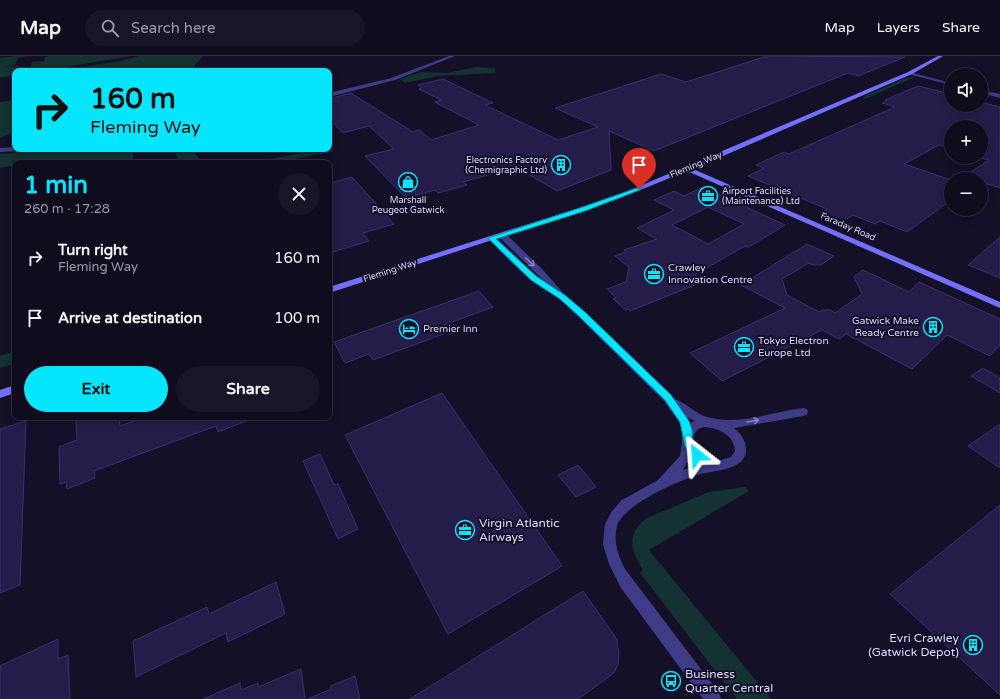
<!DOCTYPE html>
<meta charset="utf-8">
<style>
body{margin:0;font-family:"Varela Round",sans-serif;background:#181527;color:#f1f3f6;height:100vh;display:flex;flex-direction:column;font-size:15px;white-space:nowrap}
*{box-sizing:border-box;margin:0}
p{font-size:13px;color:#9b9ba4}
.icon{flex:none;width:22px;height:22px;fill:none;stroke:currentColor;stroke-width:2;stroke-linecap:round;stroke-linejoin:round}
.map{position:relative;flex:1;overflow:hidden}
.panel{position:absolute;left:12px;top:104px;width:320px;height:260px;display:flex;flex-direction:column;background:#0f0c1e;border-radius:8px;box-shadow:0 2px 10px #0003,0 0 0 1px #2f2c3c}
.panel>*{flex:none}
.top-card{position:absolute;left:12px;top:12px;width:320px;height:84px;border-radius:8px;box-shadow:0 2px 10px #0003,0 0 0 1px #2f2c3c;background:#05e6fd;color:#111;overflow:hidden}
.fabs{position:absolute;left:944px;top:12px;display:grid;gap:8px}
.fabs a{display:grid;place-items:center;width:44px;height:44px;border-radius:50%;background:#0f0c1e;box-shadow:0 2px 10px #0003,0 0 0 1px #2f2c3c;font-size:20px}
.pin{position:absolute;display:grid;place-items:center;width:34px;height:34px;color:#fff;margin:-41px -17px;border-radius:50% 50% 50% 0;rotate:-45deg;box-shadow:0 0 4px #0007}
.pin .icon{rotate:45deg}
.me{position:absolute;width:44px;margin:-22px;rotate:332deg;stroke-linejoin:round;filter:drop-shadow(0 0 3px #0008)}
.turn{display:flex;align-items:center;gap:14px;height:84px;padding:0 12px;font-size:18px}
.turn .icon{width:52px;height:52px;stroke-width:2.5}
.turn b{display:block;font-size:28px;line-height:34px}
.round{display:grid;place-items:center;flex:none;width:42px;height:42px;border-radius:21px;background:#181527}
.overview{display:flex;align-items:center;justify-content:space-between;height:68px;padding:0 12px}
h1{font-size:24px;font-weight:800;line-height:30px;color:#05e6fd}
.primary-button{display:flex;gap:8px;margin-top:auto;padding:8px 12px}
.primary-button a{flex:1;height:46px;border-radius:24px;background:#05e6fd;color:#111;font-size:16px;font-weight:800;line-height:46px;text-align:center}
.primary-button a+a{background:#181527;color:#f1f3f6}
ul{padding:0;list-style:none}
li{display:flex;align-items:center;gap:12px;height:60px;padding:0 12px}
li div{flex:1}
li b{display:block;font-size:15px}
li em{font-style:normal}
header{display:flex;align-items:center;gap:24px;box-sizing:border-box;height:56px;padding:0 20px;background:#0f0c1e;border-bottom:1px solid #2f2c3c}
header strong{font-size:19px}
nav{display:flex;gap:22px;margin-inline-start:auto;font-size:14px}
.search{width:280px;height:36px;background:#181527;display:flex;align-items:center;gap:10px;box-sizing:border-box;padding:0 14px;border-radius:22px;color:#9b9ba4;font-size:15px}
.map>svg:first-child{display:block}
.green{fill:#133231}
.building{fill:#251c49;stroke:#3c2f75;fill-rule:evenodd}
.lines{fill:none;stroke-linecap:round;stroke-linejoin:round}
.street{fill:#3e3c87;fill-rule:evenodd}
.secondary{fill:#7270fe;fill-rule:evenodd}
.oneway{stroke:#8582bd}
.route{fill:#05e6fd;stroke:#0396a4}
.labels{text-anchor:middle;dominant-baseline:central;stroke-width:4;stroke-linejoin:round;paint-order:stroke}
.far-poi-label{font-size:9px;fill:#dcd8ff;stroke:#141028;text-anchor:end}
.far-street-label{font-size:9px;fill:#dcd8ff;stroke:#141028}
.poi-label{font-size:10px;fill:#dcd8ff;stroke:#141028;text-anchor:start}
.near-poi-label{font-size:12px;fill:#dcd8ff;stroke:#141028;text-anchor:start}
</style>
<header>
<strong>Map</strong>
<div class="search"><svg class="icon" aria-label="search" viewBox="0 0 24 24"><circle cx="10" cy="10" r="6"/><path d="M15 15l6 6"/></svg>Search here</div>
<nav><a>Map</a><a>Layers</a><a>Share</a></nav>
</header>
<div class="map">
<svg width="1000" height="643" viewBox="0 0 1000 643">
<rect width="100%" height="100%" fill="#141028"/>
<path class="green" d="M 15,0 L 27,0 L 18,2 L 15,9 L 5,11 L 25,10 L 19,11 L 17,15 L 15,15 L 14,19 L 0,22 L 0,2 Z
M 49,0 L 131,0 L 43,15 L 30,15 L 32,6 L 44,5 L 45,1 Z
M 139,0 L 203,0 L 195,9 L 193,15 L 54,15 L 121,5 Z
M 476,11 L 494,12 L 496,17 L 437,20 L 405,27 L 400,23 L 421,16 L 447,17 Z
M 915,21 L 865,43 L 863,41 L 905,22 Z
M 15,44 L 15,76 L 0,82 L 0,46 Z
M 329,92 L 331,92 L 334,95 L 275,107 L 249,107 Z
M 88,93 L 133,93 L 133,107 L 50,107 L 50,103 L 28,107 L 15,107 L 15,109 L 0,112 L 0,98 Z
M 175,93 L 191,93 L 200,104 L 178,107 Z
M 15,295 L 15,308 L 0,312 L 0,300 Z
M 745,431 L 749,435 L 649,494 L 771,643 L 737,643 L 640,517 L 643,514 C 631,495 625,478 647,462 L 709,436 Z"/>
<path class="building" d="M 767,0 L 905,1 L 858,20 L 848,17 L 654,95 L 609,75 L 611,114 L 557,135 L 516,111 L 463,126 L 467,129 L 438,137 L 435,134 L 406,142 L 365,100 L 394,93 L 369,70 L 343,77 L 329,63 L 329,43 L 351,37 L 413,76 L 420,74 L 431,84 L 479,69 L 435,46 L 441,44 L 419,33 L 422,32 L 418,29 L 443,23 L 493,47 L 485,49 L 558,84 L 598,71 L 555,52 L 661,18 L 686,26 Z
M 918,30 L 951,38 L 951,49 L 981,49 L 981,46 L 1000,51 L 1000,132 L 981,126 L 981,123 L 973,123 L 965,120 L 989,104 L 981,102 L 981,71 L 951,71 L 951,92 L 939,89 L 904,108 L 951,124 L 951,144 L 907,176 L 880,165 L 875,168 L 853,159 L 842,166 L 821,157 L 827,153 L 748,120 L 764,112 L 756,109 L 784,96 L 789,98 L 895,51 L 882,47 L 887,45 L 885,44 Z
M 352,121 L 394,168 L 363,177 L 369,185 L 329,197 L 329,127 Z
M 703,131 L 785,169 L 749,191 L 745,190 L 687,223 L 695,229 L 630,255 L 628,253 L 626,254 L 613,243 L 616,242 L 607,233 L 626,226 L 629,211 L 615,200 L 626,196 L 624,194 L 657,183 L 637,172 L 674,154 L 654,144 L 674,135 L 684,140 ZM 708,151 L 744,168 L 708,188 L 672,169 Z
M 1000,181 L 1000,222 L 968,209 Z
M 807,188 L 834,200 L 821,209 L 813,209 L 809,207 L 782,223 L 787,239 L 819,256 L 822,254 L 830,254 L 835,257 L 862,238 L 854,221 L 863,214 L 909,236 L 919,226 L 1000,263 L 1000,289 L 990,300 L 947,279 L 912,313 L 846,278 L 839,283 L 822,274 L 722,325 L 690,297 L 785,252 L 741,229 Z
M 479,235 L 493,251 L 444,269 L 449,276 L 373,304 L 369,298 L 345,307 L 334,286 Z
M 983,312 L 1000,322 L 1000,337 L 971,320 Z
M 442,337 L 562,510 L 448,578 L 345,379 Z
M 76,361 L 119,361 L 120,370 L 145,361 L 254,361 L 254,362 L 218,376 L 216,370 L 94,415 L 95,422 L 67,433 L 66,426 L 60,428 L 59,391 L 77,384 Z
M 26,365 L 20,529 L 0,537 L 0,373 Z
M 1000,368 L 1000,412 L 968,390 Z
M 320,398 L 334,429 L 338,428 L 358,473 L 338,483 L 303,405 Z
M 578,409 L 596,431 L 576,441 L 558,419 Z
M 1000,449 L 1000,639 L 890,538 Z
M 276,526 L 285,558 L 228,586 L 226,577 L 136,621 L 133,585 L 207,551 L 209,558 Z
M 583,535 L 616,582 L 619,597 L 618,608 L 614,617 L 578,643 L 410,643 Z
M 58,583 L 58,603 L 68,599 L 70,643 L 0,643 L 0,610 Z
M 301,613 L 305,643 L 203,643 L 240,627 L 241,634 L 258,627 L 258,631 Z
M 355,620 L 360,643 L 308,643 L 331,633 L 331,630 Z"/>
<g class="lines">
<path class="street" d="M 449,0 L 455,0 L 395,24 L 329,41 L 329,37 L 391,22 Z
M 910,16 L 951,27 L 951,29 L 908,18 Z
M 981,34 L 1000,38 L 1000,42 L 981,37 Z
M 15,91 L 15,93 L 20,93 L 17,95 L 0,96 L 0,92 Z
M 499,177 L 505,177 L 543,214 L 566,240 L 674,343 C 686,346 695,358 707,361 C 738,370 772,356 803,352 L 807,353 L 808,356 L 807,359 L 803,360 L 734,372 C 746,381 753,400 736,409 C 725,415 712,415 701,418 C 681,423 623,449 617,470 C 613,485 618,500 625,513 L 719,637 L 721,643 L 703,643 L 621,532 L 609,508 L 603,488 L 605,468 L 612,455 L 622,444 L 658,424 L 680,400 L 682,387 L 682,374 L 679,366 L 664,345 L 554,237 C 540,237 498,194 488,182 L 489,180 L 495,180 L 536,220 L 544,225 L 499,181 ZM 687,361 L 695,365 L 690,367 ZM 704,371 C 719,372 734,379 735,395 L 731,401 L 721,404 C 708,400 694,396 693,380 L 698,373 ZM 691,400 L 697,405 L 703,407 L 683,414 Z"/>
<path class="secondary" d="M 938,0 L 943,0 L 912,18 L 693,113 L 1000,246 L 1000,252 L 687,115 L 618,143 L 329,237 L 329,231 L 614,141 L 908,16 Z
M 15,329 L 15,337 L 0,342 L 0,334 Z"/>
</g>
<defs><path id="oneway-shaft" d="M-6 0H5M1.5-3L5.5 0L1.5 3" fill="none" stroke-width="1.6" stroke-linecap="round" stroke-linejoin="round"/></defs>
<g class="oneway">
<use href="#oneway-shaft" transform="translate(530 206) rotate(44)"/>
<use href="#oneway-shaft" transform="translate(753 365) rotate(-10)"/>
</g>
<path class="route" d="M 637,132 L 642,133 L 585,155 L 496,183 L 536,220 L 566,240 L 586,257 L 671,339 L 689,365 L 692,374 L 693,386 L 702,399 L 701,402 L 697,403 L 693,402 L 685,390 L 680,366 L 665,344 L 580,261 L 560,243 L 531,224 L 488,182 L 580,152 Z"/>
<defs>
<g id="building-ring" transform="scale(1)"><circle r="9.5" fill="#141028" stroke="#05e6fd" stroke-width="1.5"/><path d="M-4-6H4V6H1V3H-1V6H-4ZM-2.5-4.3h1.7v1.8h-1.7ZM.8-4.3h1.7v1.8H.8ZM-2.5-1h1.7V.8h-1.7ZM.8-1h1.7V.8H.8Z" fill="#05e6fd"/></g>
<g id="shop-ring" transform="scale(1)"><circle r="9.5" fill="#141028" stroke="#05e6fd" stroke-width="1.5"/><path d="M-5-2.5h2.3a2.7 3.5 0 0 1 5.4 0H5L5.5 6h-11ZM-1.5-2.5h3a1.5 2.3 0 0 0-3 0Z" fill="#05e6fd"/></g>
<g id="office-ring" transform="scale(1)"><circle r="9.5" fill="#141028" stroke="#05e6fd" stroke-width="1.5"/><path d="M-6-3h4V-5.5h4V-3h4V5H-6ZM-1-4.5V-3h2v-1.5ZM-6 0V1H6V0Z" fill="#05e6fd"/></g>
<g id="hotel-ring" transform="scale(1)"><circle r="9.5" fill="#141028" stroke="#05e6fd" stroke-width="1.5"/><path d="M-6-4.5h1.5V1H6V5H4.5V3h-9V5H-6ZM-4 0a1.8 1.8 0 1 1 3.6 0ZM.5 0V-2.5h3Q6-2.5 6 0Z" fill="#05e6fd"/></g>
<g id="bus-ring" transform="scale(1)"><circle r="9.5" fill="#141028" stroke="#05e6fd" stroke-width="1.5"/><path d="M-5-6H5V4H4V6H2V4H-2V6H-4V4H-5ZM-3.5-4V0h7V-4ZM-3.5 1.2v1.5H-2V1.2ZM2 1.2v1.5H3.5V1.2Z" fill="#05e6fd"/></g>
</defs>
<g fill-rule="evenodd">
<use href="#building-ring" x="561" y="109"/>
<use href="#shop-ring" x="408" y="126"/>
<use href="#office-ring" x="708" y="140"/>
<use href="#office-ring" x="654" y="218"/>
<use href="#building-ring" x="933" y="271"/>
<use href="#hotel-ring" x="409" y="273"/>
<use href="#office-ring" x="744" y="291"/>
<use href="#office-ring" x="465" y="474"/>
<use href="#building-ring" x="973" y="589"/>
<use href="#bus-ring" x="671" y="625"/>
</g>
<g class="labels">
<g class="far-poi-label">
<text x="547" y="104">Electronics Factory<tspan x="547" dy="10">(Chemigraphic Ltd)</tspan></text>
<text x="722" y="135" text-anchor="start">Airport Facilities<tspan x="722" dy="10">(Maintenance) Ltd</tspan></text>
<text x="408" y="144" text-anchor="middle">Marshall<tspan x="408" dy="10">Peugeot Gatwick</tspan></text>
</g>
<g class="far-street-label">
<text transform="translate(696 109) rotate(-23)">Fleming Way</text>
<text transform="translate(848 171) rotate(23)">Faraday Road</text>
<text transform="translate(390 215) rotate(-18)">Fleming Way</text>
</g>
<g class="poi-label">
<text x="668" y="212">Crawley<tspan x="668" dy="12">Innovation Centre</tspan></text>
<text x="919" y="265" text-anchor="end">Gatwick Make<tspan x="919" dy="12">Ready Centre</tspan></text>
<text x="423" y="273">Premier Inn</text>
<text x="758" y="285">Tokyo Electron<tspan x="758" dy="12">Europe Ltd</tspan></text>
</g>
<g class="near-poi-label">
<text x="479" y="467">Virgin Atlantic<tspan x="479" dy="14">Airways</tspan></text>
<text x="959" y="582" text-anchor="end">Evri Crawley<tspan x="959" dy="14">(Gatwick Depot)</tspan></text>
<text x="685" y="618">Business<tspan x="685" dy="14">Quarter Central</tspan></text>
</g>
</g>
</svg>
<div class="fabs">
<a><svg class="icon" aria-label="sound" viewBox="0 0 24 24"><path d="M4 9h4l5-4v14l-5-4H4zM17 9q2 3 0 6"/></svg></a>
<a>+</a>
<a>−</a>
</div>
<div class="pin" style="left:639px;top:133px;background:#d93025"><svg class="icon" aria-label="arrive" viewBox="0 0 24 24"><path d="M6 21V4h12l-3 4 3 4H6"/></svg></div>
<svg class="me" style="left:697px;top:399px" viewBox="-20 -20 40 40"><path d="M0-17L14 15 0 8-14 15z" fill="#05e6fd" stroke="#fff" stroke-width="4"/></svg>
<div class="top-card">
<div class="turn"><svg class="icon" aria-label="right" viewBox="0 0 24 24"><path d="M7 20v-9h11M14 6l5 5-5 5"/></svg><div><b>160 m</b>Fleming Way</div></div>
</div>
<section class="panel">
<div class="overview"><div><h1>1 min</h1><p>260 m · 17:28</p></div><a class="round"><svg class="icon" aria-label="close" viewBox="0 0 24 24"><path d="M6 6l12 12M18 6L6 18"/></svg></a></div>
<ul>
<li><svg class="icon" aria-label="right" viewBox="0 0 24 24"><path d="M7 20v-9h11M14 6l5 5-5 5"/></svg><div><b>Turn right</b><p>Fleming Way</p></div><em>160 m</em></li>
<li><svg class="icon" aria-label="arrive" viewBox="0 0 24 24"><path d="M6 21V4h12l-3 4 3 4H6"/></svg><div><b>Arrive at destination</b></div><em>100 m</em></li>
</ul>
<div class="primary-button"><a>Exit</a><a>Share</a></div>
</section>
</div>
